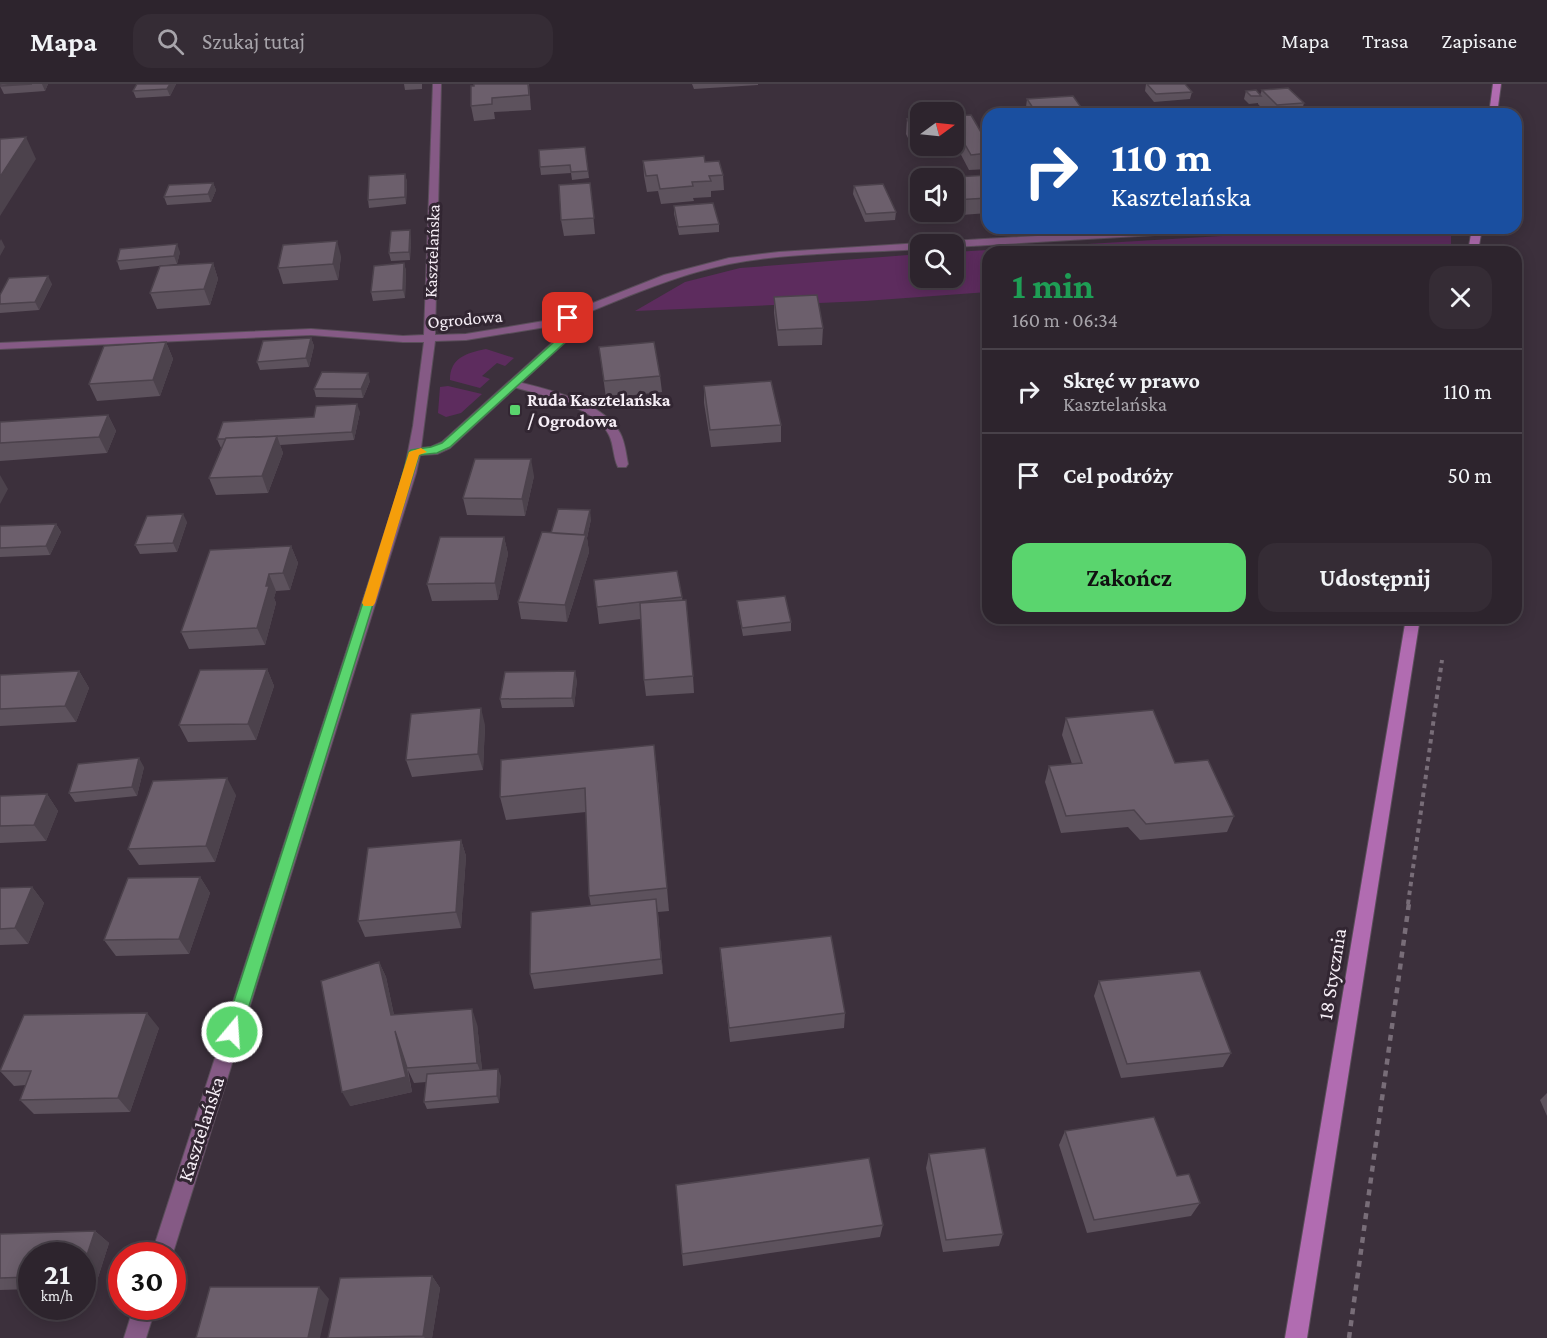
<!DOCTYPE html>
<html lang="pl">
<meta charset="utf-8">
<style>
body{margin:0;font-family:"Crimson Pro",serif;background:#352c35;color:#f1f3f6;height:100vh;display:flex;flex-direction:column;font-size:22px;white-space:nowrap}
*{box-sizing:border-box;margin:0}
p{font-size:20px;color:#a7a4aa}
.icon{flex:none;width:33px;height:33px;fill:none;stroke:currentColor;stroke-width:2;stroke-linecap:round;stroke-linejoin:round}
.map{position:relative;flex:1;overflow:hidden}
.details{position:absolute;left:982px;top:162px;width:540px;height:378px;display:flex;flex-direction:column;background:#2d242d;border-radius:18px;box-shadow:0 3px 15px #0003,0 0 0 2px #484149}
.details>*{flex:none}
.top-card{position:absolute;left:982px;top:24px;width:540px;height:126px;border-radius:18px;box-shadow:0 3px 15px #0003,0 0 0 2px #484149;background:#1a4fa0;color:#fff;overflow:hidden}
.needle{width:39px;rotate:75deg}
.controls{position:absolute;left:910px;top:18px;display:grid;gap:12px}
.controls a{display:grid;place-items:center;width:54px;height:54px;border-radius:12px;background:#2d242d;box-shadow:0 3px 15px #0003,0 0 0 2px #484149;font-size:30px}
.speed{position:absolute;left:18px;top:1158px;display:flex;gap:12px;font-size:30px;font-weight:700;text-align:center}
.speed>*{display:grid;place-content:center;width:78px;height:78px;border-radius:50%;background:#2d242d;box-shadow:0 3px 15px #0003,0 0 0 2px #484149;line-height:1}
.speed small{font-size:15px;font-weight:400}
.speed .limit{border:9px solid #d22;background:#fff;color:#111}
.pin{position:absolute;display:grid;place-items:center;width:51px;height:51px;color:#fff;margin:-26px;border-radius:12px;box-shadow:0 3px 9px #0006}
.me{position:absolute;width:66px;margin:-33px;rotate:18deg;stroke-linejoin:round;filter:drop-shadow(0 0 4px #0008)}
.turn{display:flex;align-items:center;gap:21px;height:126px;padding:0 30px;font-size:27px}
.turn .icon{width:78px;height:78px;stroke-width:2.5}
.turn b{display:block;font-size:42px;line-height:51px}
.round{display:grid;place-items:center;flex:none;width:63px;height:63px;border-radius:18px;background:#352c35}
.overview{display:flex;align-items:center;justify-content:space-between;height:102px;padding:0 30px}
h1{font-size:36px;font-weight:700;line-height:45px;color:#1e9e55}
.cta{display:flex;gap:12px;margin-top:auto;padding:12px 30px}
.cta a{flex:1;height:69px;border-radius:18px;background:#5ad56e;color:#111;font-size:24px;font-weight:700;line-height:69px;text-align:center}
.cta a+a{background:#352c35;color:#f1f3f6}
ul{padding:0;list-style:none}
li{display:flex;align-items:center;gap:18px;height:84px;padding:0 30px;border-top:2px solid #484149}
li div{flex:1}
li b{display:block;font-size:22px}
li em{font-style:normal}
header{display:flex;align-items:center;gap:36px;box-sizing:border-box;height:84px;padding:0 30px;background:#2d242d;border-bottom:2px solid #484149}
header strong{font-size:28px}
nav{display:flex;gap:33px;margin-inline-start:auto;font-size:21px}
.search{width:420px;height:54px;background:#352c35;display:flex;align-items:center;gap:15px;box-sizing:border-box;padding:0 21px;border-radius:18px;color:#a7a4aa;font-size:22px}
.map>svg:first-child{display:block}
.green{fill:#5d2c5e}
.lines{fill:none;stroke-linecap:round;stroke-linejoin:round}
.service-casing{stroke:#5a4e5a;stroke-width:2}
.minor-casing{stroke:#5a4e5a;stroke-width:2}
.secondary-casing{stroke:#5a4e5a;stroke-width:2}
.path-far1{stroke:#786d78;stroke-width:4;stroke-dasharray:4.5 4.5;stroke-linecap:butt}
.path{stroke:#786d78;stroke-width:4.5;stroke-dasharray:6 6;stroke-linecap:butt}
.service{fill:#855a85;fill-rule:evenodd}
.minor{fill:#855a85;fill-rule:evenodd}
.secondary{fill:#b16cb1;fill-rule:evenodd}
.wall{fill:#5d525d}
.shaded-wall{fill:#4c424c}
.building{fill:#6c5f6c;stroke:#4c424c;stroke-width:1.5}
.route{fill:#5ad56e;stroke:#3a8a48;stroke-width:1.5}
.slow{fill:#f59e0b}
.poi-dot{fill:#5ad56e;stroke:#322632;stroke-width:2}
.labels{text-anchor:middle;dominant-baseline:central;stroke-width:6;stroke-linejoin:round;paint-order:stroke}
.far-street-label{font-size:18px;fill:#f5edf5;stroke:#322632}
.far-poi-label{font-size:18px;font-weight:bold;fill:#f5edf5;stroke:#322632;text-anchor:start}
.street-label{font-size:21px;fill:#f5edf5;stroke:#322632}
</style>
<header>
<strong>Mapa</strong>
<div class="search"><svg class="icon" aria-label="search" viewBox="0 0 24 24"><circle cx="10" cy="10" r="6"/><path d="M15 15l6 6"/></svg>Szukaj tutaj</div>
<nav><a>Mapa</a><a>Trasa</a><a>Zapisane</a></nav>
</header>
<div class="map">
<svg width="1547" height="1254" viewBox="0 0 1547 1254">
<rect width="100%" height="100%" fill="#3c303c"/>
<path class="green" d="M 1357,144 L 1444,144 L 1451,148 L 1451,168 L 988,168 L 988,208 L 865,217 L 635,227 L 685,198 L 740,184 L 921,170 L 921,194 L 954,194 L 954,168 Z
M 486,265 L 514,274 L 505,282 L 497,279 L 482,292 L 490,295 L 480,304 L 450,296 C 450,274 466,269 486,265 Z
M 448,302 L 482,310 L 461,329 L 446,333 L 438,329 L 440,303 Z"/>
<g class="lines">
<g class="service-casing">
<path id="service" d="M 514,297 C 546,305 603,317 620,349 C 625,358 626,370 628,380 L 626,383 L 618,383 C 613,373 614,361 609,351 C 596,323 538,310 510,302 L 510,298 Z"/>
</g>
<g class="minor-casing">
<path id="minor" d="M 433,0 L 441,0 L 435,251 L 466,250 L 550,236 L 664,191 L 729,174 L 779,168 L 921,159 L 925,160 L 921,160 L 921,165 C 858,169 791,168 729,180 C 675,191 624,214 574,234 L 577,243 L 572,252 L 450,364 L 437,370 L 420,371 L 416,389 L 172,1172 L 151,1172 L 404,389 L 413,342 L 424,258 L 403,258 L 311,251 L 0,265 L 0,259 L 311,245 L 403,252 L 424,251 ZM 564,238 L 567,243 L 564,248 L 442,358 L 431,363 L 421,364 L 435,257 L 466,256 L 552,242 Z
M 1172,144 L 1227,144 L 1222,147 L 954,163 L 954,160 L 946,160 L 951,157 Z
M 134,1222 L 156,1222 L 146,1254 L 124,1254 Z"/>
</g>
<g class="secondary-casing">
<path id="secondary" d="M 1493,0 L 1501,0 L 1497,30 L 1489,30 Z
M 1472,144 L 1482,144 L 1478,168 L 1468,168 Z
M 1406,534 L 1420,534 L 1307,1254 L 1285,1254 Z"/>
</g>
<path class="path-far1" d="M 1408,820 L 1442,576"/>
<path class="path" d="M 1349,1254 L 1409,819"/>
<use href="#service" class="service"/>
<use href="#minor" class="minor"/>
<use href="#secondary" class="secondary"/>
</g>
<path class="wall" d="M 1,0 L 48,0 L 45,7 L 4,10 L 0,2 Z
M 137,0 L 176,0 L 170,12 L 136,14 L 133,7 Z
M 404,0 L 422,0 L 422,5 L 405,6 Z
M 529,0 L 531,26 L 494,28 L 495,35 L 474,37 L 471,22 L 474,2 Z
M 692,0 L 758,0 L 758,1 L 694,5 Z
M 1146,0 L 1185,0 L 1192,8 L 1190,15 L 1154,18 L 1145,7 Z
M 1262,6 L 1304,19 L 1301,30 L 1267,30 L 1258,20 L 1258,19 L 1249,20 L 1244,15 L 1246,7 L 1260,11 Z
M 1027,15 L 1083,26 L 1082,30 L 990,30 L 1029,27 L 1026,23 Z
M 954,32 L 988,60 L 988,85 L 969,86 L 958,65 L 915,68 L 906,50 L 907,35 L 921,34 L 921,62 L 954,62 Z
M 585,63 L 589,94 L 572,96 L 571,89 L 541,91 L 540,83 Z
M 643,77 L 705,78 L 723,91 L 724,106 L 711,107 L 711,113 L 693,114 L 694,117 L 661,120 L 658,107 L 647,108 L 644,92 Z
M 405,90 L 407,98 L 406,120 L 369,124 L 368,116 Z
M 988,93 L 988,129 L 948,132 L 946,128 L 954,128 L 954,94 L 939,94 Z
M 213,99 L 216,106 L 211,118 L 167,121 L 164,113 Z
M 590,99 L 595,150 L 564,152 L 561,136 Z
M 854,102 L 896,128 L 895,136 L 865,138 L 853,110 Z
M 674,122 L 719,140 L 719,148 L 679,151 L 674,130 Z
M 411,154 L 410,176 L 391,177 L 389,169 Z
M 180,168 L 177,180 L 120,186 L 117,177 Z
M 341,172 L 338,196 L 283,200 L 278,184 Z
M 213,179 L 218,195 L 210,221 L 157,225 L 150,209 Z
M 404,179 L 406,187 L 405,214 L 373,217 L 371,208 Z
M 52,200 L 39,226 L 0,229 L 0,211 Z
M 774,213 L 823,244 L 822,261 L 778,262 L 774,229 Z
M 311,254 L 314,262 L 309,283 L 260,286 L 257,278 Z
M 166,258 L 173,275 L 160,312 L 97,317 L 89,300 Z
M 599,263 L 660,292 L 662,308 L 606,314 Z
M 370,297 L 363,314 L 316,313 L 314,305 Z
M 704,302 L 781,341 L 781,358 L 711,363 L 704,319 Z
M 360,328 L 354,356 L 280,361 L 283,369 L 268,409 L 216,411 L 209,394 L 221,364 L 217,355 L 314,333 Z
M 108,331 L 116,347 L 107,369 L 0,377 L 0,338 Z
M 534,392 L 525,432 L 467,431 L 463,414 Z
M 591,435 L 587,454 L 589,468 L 567,538 L 521,535 L 518,518 L 551,449 Z
M 187,438 L 177,468 L 140,470 L 135,461 Z
M 56,440 L 61,448 L 50,471 L 0,473 L 0,442 Z
M 504,453 L 508,470 L 498,516 L 432,517 L 427,500 Z
M 291,462 L 298,479 L 290,506 L 276,507 L 274,514 L 276,519 L 265,561 L 189,565 L 181,548 Z
M 682,513 L 693,592 L 694,609 L 646,612 L 644,596 L 641,535 L 599,540 L 597,523 Z
M 737,517 L 791,538 L 791,547 L 743,552 L 738,526 Z
M 267,585 L 274,602 L 256,656 L 188,658 L 179,641 Z
M 79,587 L 89,604 L 76,638 L 0,642 L 0,591 Z
M 577,596 L 574,623 L 502,624 L 500,615 Z
M 1066,634 L 1175,679 L 1234,732 L 1227,748 L 1140,756 L 1128,743 L 1061,749 L 1045,698 L 1049,682 L 1072,680 L 1062,651 Z
M 485,641 L 483,686 L 412,693 L 406,676 Z
M 144,683 L 137,712 L 75,718 L 69,709 Z
M 657,685 L 669,827 L 658,828 L 663,890 L 534,905 L 530,890 L 591,822 L 589,812 L 586,728 L 506,736 L 500,713 Z
M 47,710 L 58,727 L 46,757 L 0,759 L 0,712 Z
M 236,711 L 215,778 L 139,781 L 128,765 Z
M 461,756 L 466,772 L 461,844 L 365,853 L 358,837 Z
M 200,793 L 210,809 L 189,870 L 116,872 L 104,856 Z
M 32,803 L 44,819 L 28,860 L 0,861 L 0,804 Z
M 720,864 L 845,929 L 844,944 L 730,958 L 721,880 Z
M 379,878 L 386,893 L 394,931 L 477,940 L 482,986 L 501,992 L 499,1019 L 427,1025 L 424,1018 L 426,998 L 414,999 L 408,986 L 412,1008 L 350,1022 Z
M 1099,897 L 1231,969 L 1223,983 L 1121,994 L 1094,912 Z
M 159,944 L 130,1028 L 34,1030 L 20,1016 L 26,1001 L 14,1002 L 0,987 Z
M 1547,1009 L 1547,1032 L 1540,1016 Z
M 1065,1047 L 1200,1119 L 1191,1132 L 1087,1149 L 1059,1061 Z
M 929,1070 L 1003,1150 L 999,1162 L 943,1168 L 926,1084 Z
M 883,1141 L 880,1153 L 683,1182 L 682,1170 Z
M 95,1147 L 109,1159 L 95,1203 L 82,1204 L 82,1172 L 32,1172 L 32,1205 L 0,1206 L 0,1150 Z
M 432,1192 L 440,1204 L 432,1254 L 328,1254 Z"/>
<path class="shaded-wall" d="M 42,0 L 48,0 L 45,7 Z
M 170,0 L 176,0 L 170,12 L 167,5 Z
M 26,53 L 36,75 L 0,132 L 0,93 Z
M 405,90 L 407,98 L 406,120 L 405,113 Z
M 213,99 L 216,106 L 211,118 L 208,110 Z
M 410,146 L 411,154 L 410,176 L 409,168 Z
M 1,155 L 5,163 L 0,172 L 0,157 Z
M 337,157 L 341,172 L 338,196 L 333,180 Z
M 177,160 L 180,168 L 177,180 L 174,172 Z
M 213,179 L 218,195 L 210,221 L 204,205 Z
M 404,179 L 406,187 L 405,214 L 403,206 Z
M 48,192 L 52,200 L 39,226 L 35,218 Z
M 311,254 L 314,262 L 309,283 L 306,274 Z
M 166,258 L 173,275 L 160,312 L 153,296 Z
M 368,289 L 370,297 L 363,314 L 361,305 Z
M 357,320 L 360,328 L 354,356 L 352,348 Z
M 108,331 L 116,347 L 107,369 L 99,353 Z
M 277,352 L 283,369 L 268,409 L 262,392 Z
M 531,375 L 534,392 L 525,432 L 522,415 Z
M 0,391 L 8,405 L 0,420 Z
M 590,426 L 591,435 L 587,454 L 589,468 L 567,538 L 565,521 L 583,456 Z
M 183,430 L 187,438 L 177,468 L 173,459 Z
M 56,440 L 61,448 L 50,471 L 46,462 Z
M 504,453 L 508,470 L 498,516 L 495,499 Z
M 291,462 L 298,479 L 290,506 L 283,489 Z
M 269,490 L 276,507 L 274,514 L 276,519 L 265,561 L 257,544 Z
M 267,585 L 274,602 L 256,656 L 248,640 Z
M 79,587 L 89,604 L 76,638 L 65,622 Z
M 575,587 L 577,596 L 574,623 L 572,614 Z
M 481,624 L 485,641 L 483,686 L 478,670 Z
M 654,661 L 657,685 L 669,827 L 667,804 Z
M 139,674 L 144,683 L 137,712 L 132,703 Z
M 227,694 L 236,711 L 215,778 L 206,762 Z
M 47,710 L 58,727 L 46,757 L 34,741 Z
M 461,756 L 466,772 L 461,844 L 456,828 Z
M 200,793 L 210,809 L 189,870 L 179,855 Z
M 32,803 L 44,819 L 28,860 L 15,844 Z
M 656,815 L 658,831 L 663,890 L 661,875 Z
M 379,878 L 386,893 L 397,946 L 391,931 Z
M 472,925 L 477,940 L 483,994 L 477,979 Z
M 147,929 L 159,944 L 130,1028 L 118,1014 Z
M 395,947 L 402,962 L 412,1008 L 350,1022 L 342,1008 Z
M 498,985 L 501,992 L 499,1019 L 497,1012 Z
M 95,1147 L 109,1159 L 95,1203 L 82,1193 L 82,1186 Z
M 432,1192 L 440,1204 L 432,1254 L 425,1254 L 423,1252 Z
M 319,1203 L 329,1215 L 320,1254 L 308,1254 Z"/>
<path class="building" d="M 1,0 L 32,0 L 0,2 Z
M 137,0 L 170,0 L 167,5 L 133,7 Z
M 474,0 L 528,0 L 529,11 L 492,14 L 492,20 L 471,22 L 471,2 L 474,2 Z
M 1147,0 L 1185,0 L 1192,8 L 1156,10 Z
M 1288,4 L 1304,19 L 1277,21 L 1262,6 Z
M 1256,6 L 1261,12 L 1251,12 L 1246,7 Z
M 1073,12 L 1083,26 L 1041,29 L 1039,27 L 1035,27 L 1027,15 Z
M 1039,27 L 1042,30 L 990,30 Z
M 971,31 L 988,60 L 988,69 L 971,71 L 959,50 L 954,51 L 954,32 Z
M 921,34 L 921,53 L 916,53 L 907,35 Z
M 26,53 L 0,93 L 0,55 Z
M 585,63 L 588,87 L 571,88 L 570,81 L 540,83 L 539,66 Z
M 704,72 L 705,78 L 719,77 L 723,91 L 709,92 L 711,97 L 692,98 L 693,102 L 660,105 L 657,91 L 646,92 L 643,77 Z
M 405,90 L 405,113 L 368,116 L 369,92 Z
M 988,91 L 988,114 L 954,116 L 954,94 L 939,94 Z
M 213,99 L 208,110 L 164,113 L 169,101 Z
M 590,99 L 594,134 L 561,136 L 559,101 Z
M 883,100 L 896,128 L 866,130 L 854,102 Z
M 713,119 L 719,140 L 678,143 L 674,122 Z
M 410,146 L 409,168 L 389,169 L 391,147 Z
M 337,157 L 333,180 L 278,184 L 283,161 Z
M 177,160 L 174,172 L 117,177 L 120,165 Z
M 213,179 L 204,205 L 150,209 L 160,182 Z
M 404,179 L 403,206 L 371,208 L 374,182 Z
M 48,192 L 35,218 L 0,220 L 0,211 L 9,194 Z
M 817,211 L 823,244 L 778,246 L 774,213 Z
M 311,254 L 306,274 L 257,278 L 263,257 Z
M 166,258 L 153,296 L 89,300 L 104,262 Z
M 654,258 L 660,292 L 604,297 L 599,263 Z
M 322,288 L 368,289 L 361,305 L 314,305 Z
M 771,297 L 781,341 L 710,346 L 704,302 Z
M 357,320 L 352,348 L 260,353 L 226,354 L 225,355 L 217,355 L 223,338 L 314,333 L 316,322 Z
M 108,331 L 99,353 L 0,359 L 0,338 Z
M 277,352 L 262,392 L 209,394 L 226,354 Z
M 475,375 L 531,375 L 522,415 L 463,414 Z
M 558,425 L 590,426 L 584,451 L 551,449 Z
M 183,430 L 173,459 L 135,461 L 147,432 Z
M 56,440 L 46,462 L 0,464 L 0,442 Z
M 542,448 L 586,451 L 565,521 L 518,518 Z
M 440,453 L 504,453 L 495,499 L 427,500 Z
M 291,462 L 283,489 L 269,490 L 266,502 L 269,502 L 257,544 L 181,548 L 210,466 Z
M 677,487 L 682,513 L 597,523 L 594,496 Z
M 785,512 L 791,538 L 742,544 L 737,517 Z
M 686,516 L 693,592 L 644,596 L 640,519 Z
M 267,585 L 248,640 L 179,641 L 200,586 Z
M 79,587 L 65,622 L 0,625 L 0,591 Z
M 575,587 L 572,614 L 500,615 L 505,588 Z
M 481,624 L 478,670 L 406,676 L 411,630 Z
M 1153,626 L 1175,679 L 1208,676 L 1234,732 L 1146,740 L 1134,726 L 1066,732 L 1049,682 L 1082,679 L 1066,634 Z
M 654,661 L 667,804 L 589,812 L 585,704 L 500,713 L 501,676 Z
M 139,674 L 132,703 L 69,709 L 78,680 Z
M 227,694 L 206,762 L 128,765 L 153,697 Z
M 47,710 L 34,741 L 0,742 L 0,712 Z
M 461,756 L 456,828 L 358,837 L 368,764 Z
M 200,793 L 179,855 L 104,856 L 128,794 Z
M 32,803 L 15,844 L 0,845 L 0,804 Z
M 656,815 L 661,875 L 530,890 L 531,828 Z
M 831,852 L 845,929 L 729,944 L 720,864 Z
M 379,878 L 391,931 L 472,925 L 477,979 L 407,984 L 395,947 L 406,993 L 342,1008 L 321,897 Z
M 1200,887 L 1231,969 L 1127,980 L 1099,897 Z
M 147,929 L 118,1014 L 20,1016 L 31,987 L 0,987 L 24,931 Z
M 498,985 L 497,1012 L 424,1018 L 427,990 Z
M 1154,1033 L 1177,1092 L 1189,1090 L 1200,1119 L 1094,1136 L 1065,1047 Z
M 985,1064 L 1003,1150 L 946,1156 L 929,1070 Z
M 869,1074 L 883,1141 L 682,1170 L 676,1101 Z
M 95,1147 L 82,1186 L 82,1172 L 32,1172 L 32,1193 L 0,1194 L 0,1150 Z
M 432,1192 L 423,1252 L 328,1254 L 340,1194 Z
M 210,1203 L 319,1203 L 308,1254 L 196,1254 Z"/>
<path class="route" d="M 568,231 L 572,232 L 577,243 L 572,252 L 450,363 L 437,369 L 419,371 L 241,948 L 238,954 L 232,956 L 226,954 L 224,948 L 390,435 L 409,368 L 411,366 L 431,363 L 442,359 L 564,249 L 567,243 L 563,234 Z"/>
<path class="slow" d="M 421,364 L 427,368 L 419,371 L 375,519 L 373,522 L 364,522 L 362,519 L 409,368 Z"/>
<rect class="poi-dot" x="509" y="320" width="12" height="12" rx="3"/>
<g class="labels">
<g class="far-street-label">
<text transform="translate(432 167) rotate(-88)">Kasztelańska</text>
<text transform="translate(465 235) rotate(-5)">Ogrodowa</text>
</g>
<g class="far-poi-label">
<text x="527" y="316">Ruda Kasztelańska<tspan x="527" dy="21">/ Ogrodowa</tspan></text>
</g>
<g class="street-label">
<text transform="translate(1332 890) rotate(-81)">18 Stycznia</text>
<text transform="translate(201 1045) rotate(-72)">Kasztelańska</text>
</g>
</g>
</svg>
<div class="controls">
<a><svg class="needle" viewBox="-14 -14 28 28"><path d="M0-13l5 13h-10z" fill="#e53935"/><path d="M0 13l5-13h-10z" fill="#a7a4aa"/></svg></a>
<a><svg class="icon" aria-label="sound" viewBox="0 0 24 24"><path d="M4 9h4l5-4v14l-5-4H4zM17 9q2 3 0 6"/></svg></a>
<a><svg class="icon" aria-label="search" viewBox="0 0 24 24"><circle cx="10" cy="10" r="6"/><path d="M15 15l6 6"/></svg></a>
</div>
<div class="speed"><div>21<small>km/h</small></div><div class="limit">30</div></div>
<div class="pin" style="left:568px;top:234px;background:#d93025"><svg class="icon" aria-label="arrive" viewBox="0 0 24 24"><path d="M6 21V4h12l-3 4 3 4H6"/></svg></div>
<svg class="me" style="left:232px;top:948px" viewBox="-20 -20 40 40"><circle r="17" fill="#5ad56e" stroke="#fff" stroke-width="3"/><path d="M0-11L8 9 0 5-8 9z" fill="#fff"/></svg>
<div class="top-card">
<div class="turn"><svg class="icon" aria-label="right" viewBox="0 0 24 24"><path d="M7 20v-9h11M14 6l5 5-5 5"/></svg><div><b>110 m</b>Kasztelańska</div></div>
</div>
<section class="details">
<div class="overview"><div><h1>1 min</h1><p>160 m · 06:34</p></div><a class="round"><svg class="icon" aria-label="close" viewBox="0 0 24 24"><path d="M6 6l12 12M18 6L6 18"/></svg></a></div>
<ul>
<li><svg class="icon" aria-label="right" viewBox="0 0 24 24"><path d="M7 20v-9h11M14 6l5 5-5 5"/></svg><div><b>Skręć w prawo</b><p>Kasztelańska</p></div><em>110 m</em></li>
<li><svg class="icon" aria-label="arrive" viewBox="0 0 24 24"><path d="M6 21V4h12l-3 4 3 4H6"/></svg><div><b>Cel podróży</b></div><em>50 m</em></li>
</ul>
<div class="cta"><a>Zakończ</a><a>Udostępnij</a></div>
</section>
</div>
